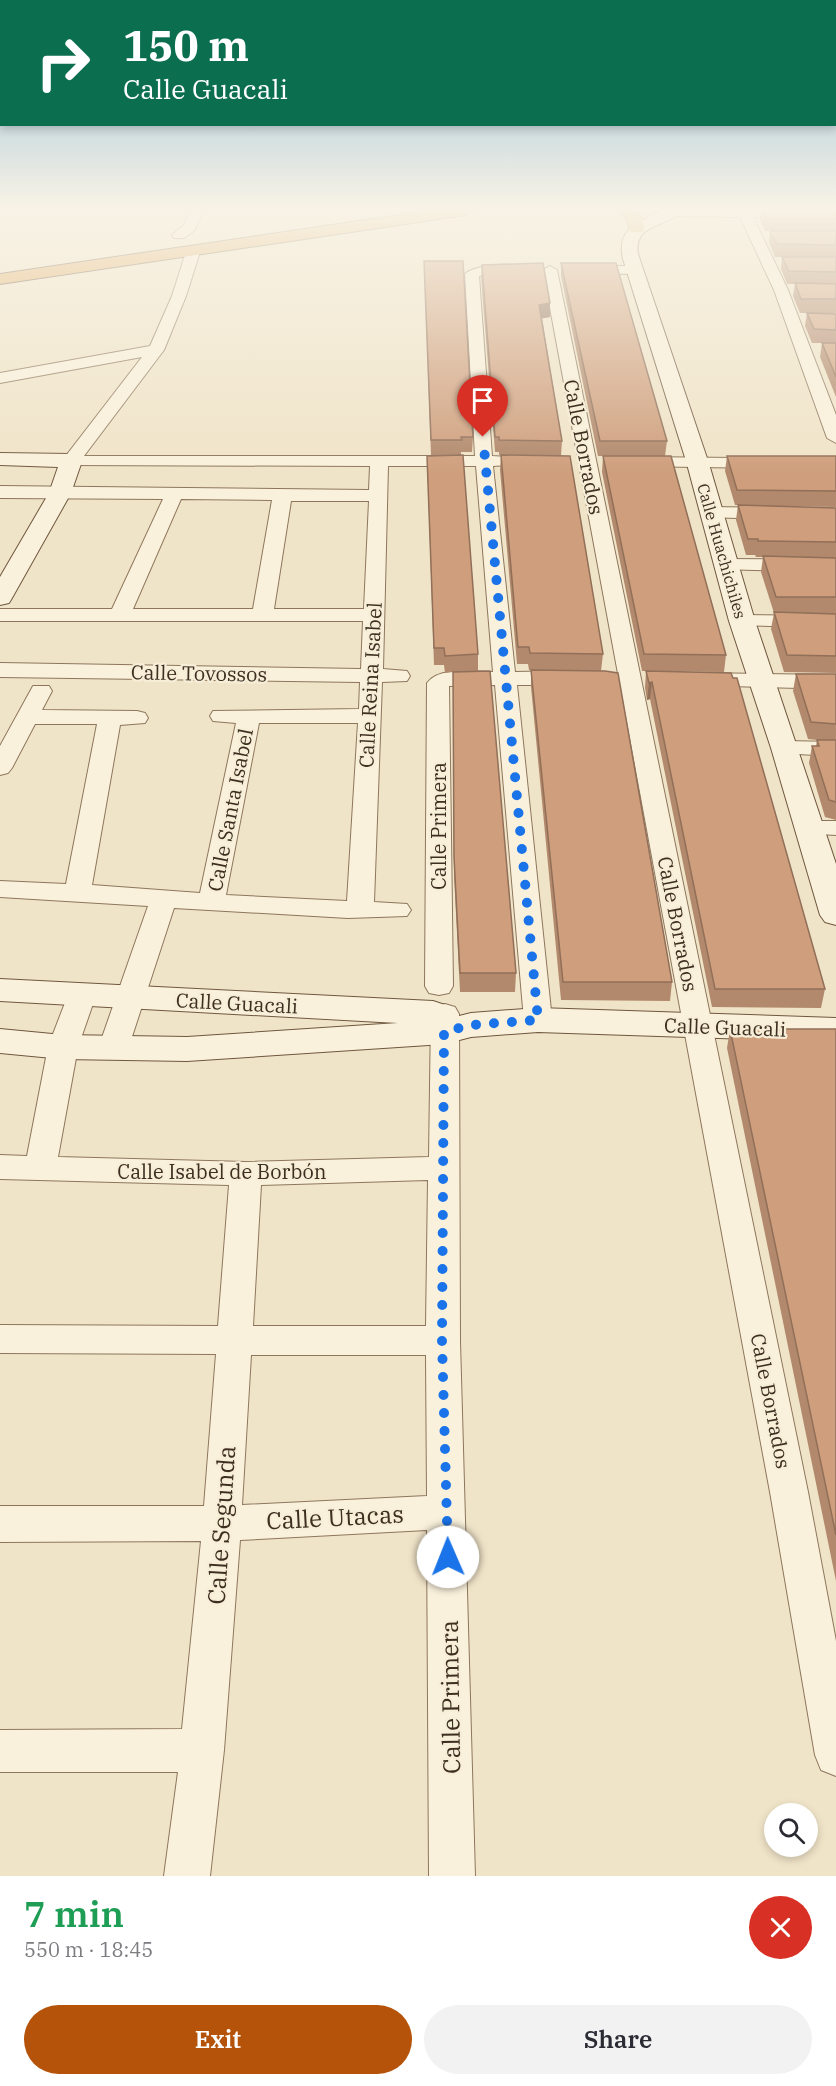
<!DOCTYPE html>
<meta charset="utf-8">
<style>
body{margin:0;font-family:"IBM Plex Serif",serif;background:#f2f2f3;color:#2b2b33;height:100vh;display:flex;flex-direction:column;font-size:22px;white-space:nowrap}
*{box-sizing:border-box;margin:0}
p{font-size:20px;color:#7c7c81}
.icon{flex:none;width:33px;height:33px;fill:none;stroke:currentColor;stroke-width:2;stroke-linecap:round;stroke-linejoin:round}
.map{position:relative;height:1876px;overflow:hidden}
.side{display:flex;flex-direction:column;background:#fff;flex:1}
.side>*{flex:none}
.top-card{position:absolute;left:0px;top:0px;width:837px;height:126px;box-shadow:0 3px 9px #0003;background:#0b6e4f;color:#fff;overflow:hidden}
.fabs{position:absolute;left:764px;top:1803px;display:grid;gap:12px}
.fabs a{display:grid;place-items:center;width:54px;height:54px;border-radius:50%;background:#fff;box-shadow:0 3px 9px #0003;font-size:30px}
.pin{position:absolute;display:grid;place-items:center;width:51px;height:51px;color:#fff;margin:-62px -26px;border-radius:50% 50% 50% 0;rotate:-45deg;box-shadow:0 0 6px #0007}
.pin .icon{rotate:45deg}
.me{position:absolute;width:66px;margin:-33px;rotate:359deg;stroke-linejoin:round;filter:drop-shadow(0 0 4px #0008)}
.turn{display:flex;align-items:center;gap:21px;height:126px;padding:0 24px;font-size:27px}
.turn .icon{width:78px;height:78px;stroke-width:2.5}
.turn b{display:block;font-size:42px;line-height:51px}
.round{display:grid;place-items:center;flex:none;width:63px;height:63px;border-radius:32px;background:#f2f2f3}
.summary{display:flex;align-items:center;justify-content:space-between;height:102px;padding:0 24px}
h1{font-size:36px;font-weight:600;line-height:45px;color:#1e9e55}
.button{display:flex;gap:12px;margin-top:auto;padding:12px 24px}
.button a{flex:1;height:69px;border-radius:36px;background:#b45309;color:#fff;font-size:24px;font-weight:600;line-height:69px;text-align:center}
.button a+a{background:#f2f2f3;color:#2b2b33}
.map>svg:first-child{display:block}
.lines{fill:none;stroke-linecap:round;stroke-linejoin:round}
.street-casing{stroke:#8d765c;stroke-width:2}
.secondary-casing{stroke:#6f573f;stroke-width:2}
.highway-casing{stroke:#5b4430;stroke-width:2}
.street{fill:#faf1dc;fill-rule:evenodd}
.secondary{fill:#faf1dc;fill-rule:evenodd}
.highway{fill:#e0a458;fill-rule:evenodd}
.wall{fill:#b2896c}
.shaded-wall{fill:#916f58}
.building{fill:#cf9f7d;stroke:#916f58;stroke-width:1.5}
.route{stroke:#1a73e8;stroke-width:10;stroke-dasharray:0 18}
.labels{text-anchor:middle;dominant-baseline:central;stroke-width:4.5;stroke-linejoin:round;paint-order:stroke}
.far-street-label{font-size:16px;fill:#3d2e20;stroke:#f7eed8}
.street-label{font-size:20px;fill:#3d2e20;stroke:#f7eed8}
.near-street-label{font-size:24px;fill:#3d2e20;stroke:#f7eed8}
</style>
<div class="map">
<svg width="836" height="1876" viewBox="0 0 836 1876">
<rect width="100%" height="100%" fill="#f0e4c8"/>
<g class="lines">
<g class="street-casing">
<path id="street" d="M 191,210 L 203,210 L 195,230 L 184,238 L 174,238 L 172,235 L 184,225 Z
M 666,210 L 836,210 L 836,218 L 753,217 L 788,290 L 836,415 L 836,443 L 827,438 L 774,290 L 740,217 L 671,216 L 666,215 Z
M 193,248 L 200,252 L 186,296 L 164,350 L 84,456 L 475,456 L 465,274 C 474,265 516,261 525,270 L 518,274 L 479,276 L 492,456 L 508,457 L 511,461 L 508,465 L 493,466 L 515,672 L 568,671 L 576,673 L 579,678 L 576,683 L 568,685 L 517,685 L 552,1020 L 548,1027 L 538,1030 L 528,1027 L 524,1020 L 495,685 L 449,686 L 453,986 L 449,993 L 439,995 L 429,993 L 425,986 L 427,683 C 439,666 475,672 493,672 L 476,466 L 388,466 L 383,669 L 407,671 L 410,676 L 407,681 L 382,682 L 374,902 L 407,904 L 411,910 L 407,916 L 348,918 L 174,908 L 128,1049 L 123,1056 L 113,1059 L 103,1056 L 98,1049 L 148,906 L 0,897 L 0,881 L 66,884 L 97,724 L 35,724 L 12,768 L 8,773 L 0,775 L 0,746 L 33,686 L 49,686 L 52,691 L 42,710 L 137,711 L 145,713 L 148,718 L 145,723 L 120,725 L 92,885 L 200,893 L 236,723 L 213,721 L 210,716 L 213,711 L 359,709 L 360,682 L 0,677 L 0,663 L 361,669 L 363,621 L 0,621 L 0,609 L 112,609 L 163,499 L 0,498 L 0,486 L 369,490 L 370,466 L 65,465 L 62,461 L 65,457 L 142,357 L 0,383 L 0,373 L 150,346 L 172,296 L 186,252 ZM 181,499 L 272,500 L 253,609 L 133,609 ZM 291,501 L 369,501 L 364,609 L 274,609 ZM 259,723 L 358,723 L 347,901 L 226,895 Z
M 550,266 L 557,270 L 808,1492 L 836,1641 L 836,1776 L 821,1770 L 815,1755 L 770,1492 L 543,270 Z
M 581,266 L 634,266 L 641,270 L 634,274 L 576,273 L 574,270 Z
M 636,457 L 836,459 L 836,469 L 630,466 L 627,462 Z
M 710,507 L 836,509 L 836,521 L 703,517 L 701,513 Z
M 725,559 L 836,560 L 836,572 L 718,569 L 715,565 L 718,561 Z
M 742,615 L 836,616 L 836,628 L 735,625 L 732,621 L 735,617 Z
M 702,673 L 836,675 L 836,689 L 694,685 L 691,680 L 694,675 Z
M 785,741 L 836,742 L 836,756 L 777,753 L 773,748 L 777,743 Z
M 810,821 L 836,821 L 836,835 L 801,833 L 798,828 L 801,823 Z
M 82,986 L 92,988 L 96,995 L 78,1047 L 58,1157 L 246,1162 L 429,1157 L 431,1014 L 435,1007 L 445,1004 L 455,1007 L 459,1014 L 460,1341 L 475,1876 L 429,1876 L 427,1530 L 240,1540 L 224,1750 L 210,1876 L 164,1876 L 178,1772 L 0,1772 L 0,1730 L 182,1729 L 201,1541 L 0,1542 L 0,1506 L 204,1506 L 216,1354 L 0,1353 L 0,1325 L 218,1326 L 229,1185 L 0,1179 L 0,1155 L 27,1156 L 48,1047 L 68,995 L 72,988 ZM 428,1180 L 426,1326 L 253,1326 L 261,1185 ZM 251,1355 L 426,1355 L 427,1496 L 242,1505 Z"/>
</g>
<g class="secondary-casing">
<path id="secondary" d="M 662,210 L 683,210 C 667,228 633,223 638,254 L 709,464 L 755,621 L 836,864 L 836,925 L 825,922 L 820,915 L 771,748 L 729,621 L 687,464 L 623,259 C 616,228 639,222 662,210 Z
M 0,453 L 71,454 L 79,456 L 82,461 L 71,493 L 12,598 L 9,603 L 0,605 L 0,577 L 49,493 L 58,467 L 0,465 Z
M 0,979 L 433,1001 L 445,1005 L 450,1013 L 447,1019 L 471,1013 L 538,1008 L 836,1018 L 836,1042 L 538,1032 L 471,1037 L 444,1044 L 187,1061 L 63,1059 L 0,1053 L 0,1029 L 63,1035 L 187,1037 L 398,1023 L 0,1001 Z"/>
</g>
<g class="highway-casing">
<path id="highway" d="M 433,210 L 474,210 L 466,215 L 0,284 L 0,274 Z
M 618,210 C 636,210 642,210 644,229 L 642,232 L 630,232 L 627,219 Z"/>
</g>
<use href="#street" class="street"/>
<use href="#secondary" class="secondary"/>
<use href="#highway" class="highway"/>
</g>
<path class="wall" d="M 761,210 L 836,210 L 836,313 L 800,313 L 793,296 L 795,284 L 787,284 L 781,269 L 782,257 L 775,257 L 769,243 L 770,231 L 780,231 L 765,231 L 760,219 Z
M 424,261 L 473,437 L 472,452 L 461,452 L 461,455 L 431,455 Z
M 561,263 L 667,441 L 665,456 L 726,655 L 724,672 L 642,671 L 602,472 L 603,456 L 641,456 L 598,456 L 561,276 Z
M 482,265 L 550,303 L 550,317 L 542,318 L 562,441 L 561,456 L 499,455 L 499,452 L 495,452 L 481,278 Z
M 807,313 L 836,314 L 836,397 L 820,357 L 822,343 L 829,343 L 812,343 L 805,326 Z
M 501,455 L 603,654 L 601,671 L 529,670 L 528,664 L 517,664 L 500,470 Z
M 427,456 L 478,654 L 478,671 L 516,973 L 515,992 L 460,992 L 454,875 L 453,672 L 445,673 L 444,665 L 434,665 Z
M 727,456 L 836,456 L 836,507 L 774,506 L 836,508 L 836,673 L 784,672 L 771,629 L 774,613 L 761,572 L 763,557 L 756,557 L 755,555 L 746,555 L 736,520 L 738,505 L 735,505 L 725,471 Z
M 531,670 L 672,982 L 670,1001 L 561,1000 L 531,687 Z
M 646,671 L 825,989 L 821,1008 L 712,1007 L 650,699 L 647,700 L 645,688 Z
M 796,674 L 836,674 L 836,820 L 825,817 L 809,763 L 812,746 L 816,746 L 817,740 L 808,739 L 793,691 Z
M 730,1029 L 836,1029 L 836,1581 L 727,1048 Z"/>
<path class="shaded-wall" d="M 550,303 L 550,317 L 539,319 L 539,305 Z
M 652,682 L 650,699 L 647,700 L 649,683 Z"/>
<path class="building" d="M 763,210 L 836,210 L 836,219 L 767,219 Z
M 770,231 L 836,231 L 836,245 L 777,244 Z
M 782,257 L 836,257 L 836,272 L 789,271 Z
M 424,261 L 463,261 L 473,437 L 461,437 L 462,440 L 431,440 Z
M 543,263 L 550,303 L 539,305 L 562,441 L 499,440 L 499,437 L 495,437 L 482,265 Z
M 561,263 L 616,263 L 667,441 L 600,441 Z
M 795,283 L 836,284 L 836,299 L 801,299 Z
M 807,313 L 836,314 L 836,330 L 814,329 Z
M 822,343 L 836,343 L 836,377 Z
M 463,455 L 478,654 L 445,656 L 444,648 L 434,648 L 427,456 Z
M 501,455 L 570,456 L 603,654 L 530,653 L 529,647 L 518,647 Z
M 603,456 L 671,456 L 726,655 L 644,654 Z
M 727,456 L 836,456 L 836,491 L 737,490 Z
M 738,505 L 836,508 L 836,542 L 758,541 L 758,539 L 748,539 Z
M 763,556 L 836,558 L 836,597 L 776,597 Z
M 774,612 L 836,614 L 836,656 L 787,655 Z
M 531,670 L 605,671 L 618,673 L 672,982 L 563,982 Z
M 490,671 L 516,973 L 460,973 L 454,857 L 453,672 Z
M 646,671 L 731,673 L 733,678 L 737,678 L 825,989 L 715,989 L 652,682 L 649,683 Z
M 796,674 L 836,674 L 836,724 L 811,722 Z
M 817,740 L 836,740 L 836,802 L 829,800 L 812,746 L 819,746 Z
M 730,1029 L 836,1029 L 836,1535 Z"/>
<linearGradient id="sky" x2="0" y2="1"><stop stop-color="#8fbad6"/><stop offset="0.44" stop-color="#f8f3e6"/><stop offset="1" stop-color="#f8f3e6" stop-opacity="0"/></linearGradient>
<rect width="836" height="473" fill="url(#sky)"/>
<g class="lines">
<path class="route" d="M 448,1557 L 442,1341 L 444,1032 L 471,1025 L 538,1020 L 483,437"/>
</g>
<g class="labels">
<g class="far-street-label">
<text transform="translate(722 551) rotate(74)">Calle Huachichiles</text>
</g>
<g class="street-label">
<text transform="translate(584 447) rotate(79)">Calle Borrados</text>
<text transform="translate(199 673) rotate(1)">Calle Tovossos</text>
<text transform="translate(370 685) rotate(-87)">Calle Reina Isabel</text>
<text transform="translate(230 810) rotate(-79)">Calle Santa Isabel</text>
<text transform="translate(438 826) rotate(-90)">Calle Primera</text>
<text transform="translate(678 924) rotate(79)">Calle Borrados</text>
<text transform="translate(237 1003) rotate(3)">Calle Guacali</text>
<text transform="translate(725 1027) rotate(2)">Calle Guacali</text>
<text x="222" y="1171">Calle Isabel de Borbón</text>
<text transform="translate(771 1401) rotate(79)">Calle Borrados</text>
</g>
<g class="near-street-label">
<text transform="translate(335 1517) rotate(-3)">Calle Utacas</text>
<text transform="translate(221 1525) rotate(-86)">Calle Segunda</text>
<text transform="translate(450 1697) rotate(-91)">Calle Primera</text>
</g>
</g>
</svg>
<div class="fabs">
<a><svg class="icon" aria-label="search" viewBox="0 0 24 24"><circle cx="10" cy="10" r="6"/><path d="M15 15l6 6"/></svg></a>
</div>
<div class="pin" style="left:483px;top:437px;background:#d93025"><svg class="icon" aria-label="arrive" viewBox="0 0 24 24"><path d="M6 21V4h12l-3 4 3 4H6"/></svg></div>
<svg class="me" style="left:448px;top:1557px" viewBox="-20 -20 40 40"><circle r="19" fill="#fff"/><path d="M0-13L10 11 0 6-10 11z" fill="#1a73e8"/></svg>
<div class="top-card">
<div class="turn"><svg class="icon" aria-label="right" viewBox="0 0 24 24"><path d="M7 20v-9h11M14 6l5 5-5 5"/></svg><div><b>150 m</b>Calle Guacali</div></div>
</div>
</div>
<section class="side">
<div class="summary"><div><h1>7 min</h1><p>550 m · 18:45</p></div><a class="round" style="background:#d93025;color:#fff"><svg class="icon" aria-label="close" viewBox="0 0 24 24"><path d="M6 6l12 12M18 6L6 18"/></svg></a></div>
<div class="button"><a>Exit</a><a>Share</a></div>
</section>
